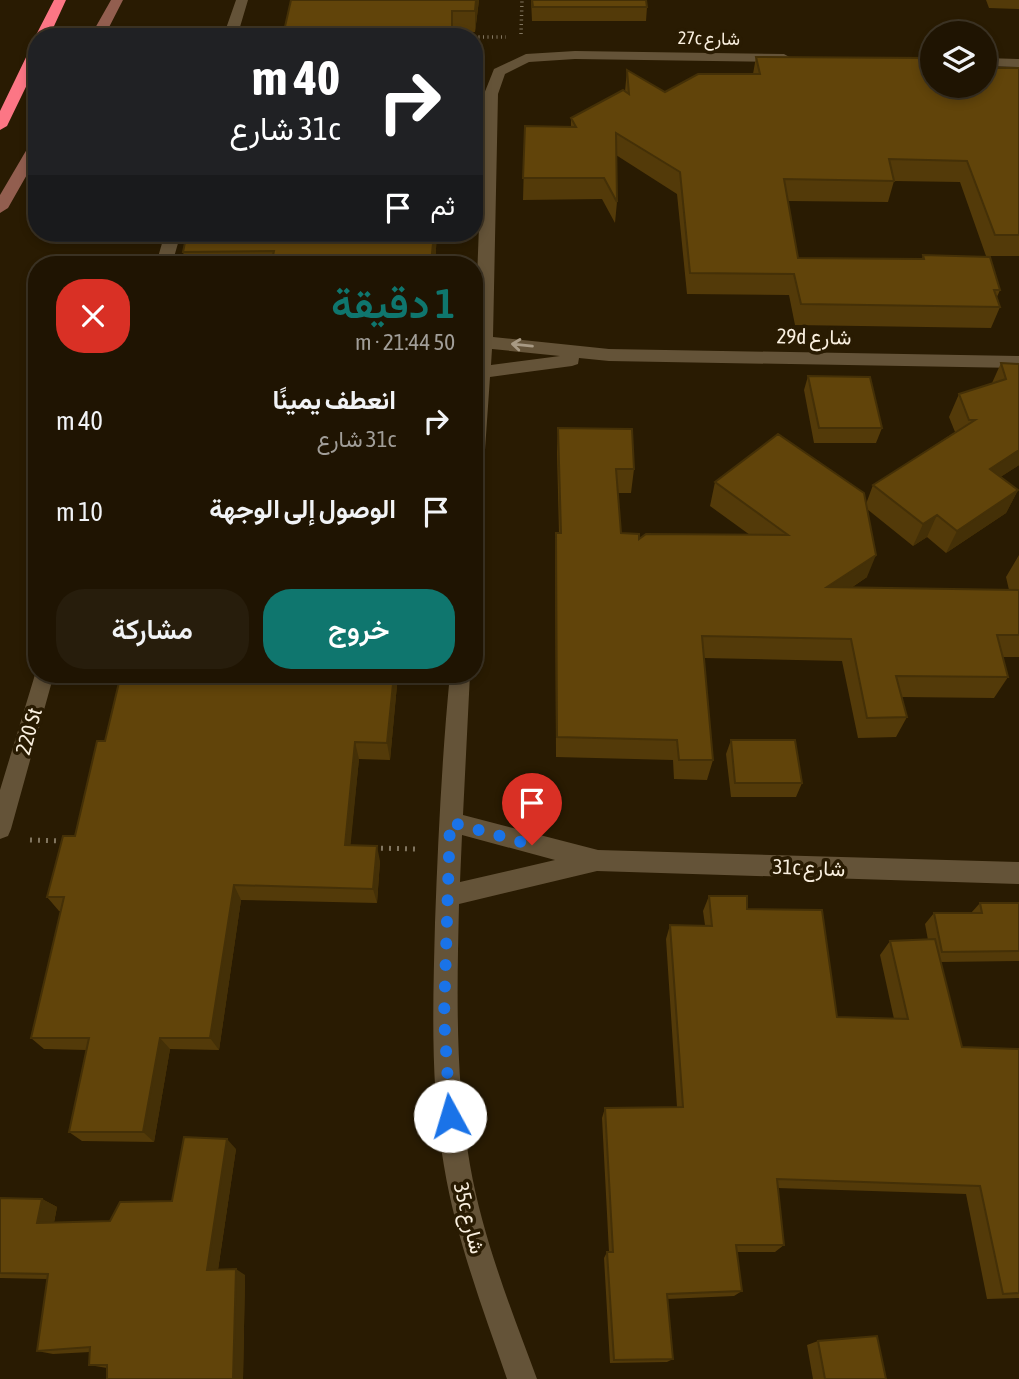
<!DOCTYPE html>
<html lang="ar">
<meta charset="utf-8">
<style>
body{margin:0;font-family:"Asap Condensed",Vazirmatn,sans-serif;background:#271d0c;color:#f1f3f6;direction:rtl;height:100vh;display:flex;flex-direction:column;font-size:26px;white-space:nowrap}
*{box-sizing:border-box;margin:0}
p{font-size:23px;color:#a19e99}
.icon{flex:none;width:38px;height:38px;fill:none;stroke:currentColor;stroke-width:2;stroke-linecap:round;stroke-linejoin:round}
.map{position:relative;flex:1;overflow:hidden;direction:ltr}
.panel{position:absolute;left:28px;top:256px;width:455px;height:427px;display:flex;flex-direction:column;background:#1f1402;border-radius:28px;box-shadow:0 4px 10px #0003,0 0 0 2px #3c3324;direction:rtl}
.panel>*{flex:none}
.banner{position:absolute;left:28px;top:28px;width:455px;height:214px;border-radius:28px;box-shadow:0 4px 10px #0003,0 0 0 2px #3c3324;direction:rtl;background:#202124;color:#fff;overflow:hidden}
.tools{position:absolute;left:920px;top:21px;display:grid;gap:14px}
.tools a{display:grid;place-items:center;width:77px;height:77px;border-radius:50%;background:#1f1402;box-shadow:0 4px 10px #0003,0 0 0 2px #3c3324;font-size:35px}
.pin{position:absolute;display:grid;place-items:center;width:60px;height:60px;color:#fff;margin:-72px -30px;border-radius:50% 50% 50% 0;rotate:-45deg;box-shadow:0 0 7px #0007}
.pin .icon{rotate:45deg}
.me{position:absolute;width:77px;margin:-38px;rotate:354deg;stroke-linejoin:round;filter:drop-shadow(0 0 5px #0008)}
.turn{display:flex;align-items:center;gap:24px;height:147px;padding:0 28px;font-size:32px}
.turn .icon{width:91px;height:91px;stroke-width:2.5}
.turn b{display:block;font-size:49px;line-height:60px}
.then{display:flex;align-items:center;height:66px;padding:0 28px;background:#0003;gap:14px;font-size:26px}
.round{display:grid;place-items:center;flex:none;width:74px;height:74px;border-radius:28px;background:#271d0c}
.overview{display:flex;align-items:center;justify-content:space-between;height:119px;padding:0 28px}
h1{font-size:42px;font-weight:600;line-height:52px;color:#0f766e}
.primary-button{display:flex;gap:14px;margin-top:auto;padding:14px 28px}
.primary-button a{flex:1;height:80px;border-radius:28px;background:#0f766e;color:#fff;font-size:28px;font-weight:600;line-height:80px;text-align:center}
.primary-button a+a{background:#271d0c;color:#f1f3f6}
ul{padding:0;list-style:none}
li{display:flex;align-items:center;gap:21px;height:91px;padding:0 28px}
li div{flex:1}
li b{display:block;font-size:26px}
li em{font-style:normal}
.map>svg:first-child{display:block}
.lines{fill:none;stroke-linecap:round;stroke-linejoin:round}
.path-far1{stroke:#827660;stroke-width:3.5;stroke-dasharray:1 3.5;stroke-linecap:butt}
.path{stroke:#827660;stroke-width:5;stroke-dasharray:2 6;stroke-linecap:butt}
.minor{fill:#645338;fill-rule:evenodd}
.secondary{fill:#925e4f;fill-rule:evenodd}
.motorway{fill:#fc7685;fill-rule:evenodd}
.wall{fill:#533a09}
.shaded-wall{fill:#443007}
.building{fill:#61440a;stroke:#443007;stroke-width:2}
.oneway{stroke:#a89a84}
.route{stroke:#1a73e8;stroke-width:12;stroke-dasharray:0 21.6}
.labels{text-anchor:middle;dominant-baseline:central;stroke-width:7;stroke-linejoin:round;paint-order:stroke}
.far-street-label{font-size:18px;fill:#faf0e0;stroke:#291b02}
.street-label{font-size:21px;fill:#faf0e0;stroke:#291b02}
</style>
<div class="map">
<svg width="1019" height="1379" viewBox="0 0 1019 1379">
<rect width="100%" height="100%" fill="#291b02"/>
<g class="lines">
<path class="path-far1" d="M 521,34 L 522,0
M 257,36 L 290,36
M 474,37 L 506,37"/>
<path class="path" d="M 30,840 L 67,841
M 373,848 L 417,849"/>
<path class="minor" d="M 236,0 L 248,0 L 237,37 L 223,37 Z
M 575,51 L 784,54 L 791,58 L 784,62 L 575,59 L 529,62 L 505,74 L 498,94 L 493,337 L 609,349 L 1019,356 L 1019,368 L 609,361 L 579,358 L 578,364 L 572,366 L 490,377 L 483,479 L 481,484 L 474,486 L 474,358 L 484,94 L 494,69 L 526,54 ZM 492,349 L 560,356 L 491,365 Z
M 985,58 L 1019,59 L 1019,67 L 985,66 Z
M 165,233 L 181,233 L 172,264 L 156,264 Z
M 37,668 L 37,674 L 54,674 L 11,829 L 8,836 L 0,839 L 0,790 Z
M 450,674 L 470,674 L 463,815 L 598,850 L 1019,862 L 1019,884 L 597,871 L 459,904 C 457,991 455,1079 470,1165 C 483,1239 511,1309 537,1379 L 507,1379 C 483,1309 456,1239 444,1166 C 430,1085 433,1004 435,923 C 438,840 442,756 450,674 ZM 462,835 L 555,860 L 460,882 Z"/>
<path class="secondary" d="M 111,0 L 123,0 L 104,37 L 90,37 Z
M 37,140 L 37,157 L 8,208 L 0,213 L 0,195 L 30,144 Z"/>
<path class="motorway" d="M 54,0 L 66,0 L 49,37 L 37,37 L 37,39 L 35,37 Z
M 37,45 L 37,64 L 7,126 L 0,130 L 0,111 L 30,49 Z"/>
</g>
<path class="wall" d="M 291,0 L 479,0 L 475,32 L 453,32 L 453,37 L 285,37 L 284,31 Z
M 531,0 L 646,0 L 647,7 L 646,21 L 532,21 Z
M 986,0 L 1019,0 L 1019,9 L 989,8 Z
M 756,57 L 933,86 L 1019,68 L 1019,256 L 986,256 L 960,182 L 894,181 L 888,202 L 788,201 L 798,258 L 922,259 L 923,255 L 1000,290 L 997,297 L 1000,307 L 991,328 L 795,325 L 789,295 L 687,294 L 677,194 L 616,155 L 617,202 L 615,223 L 602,199 L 523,200 L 525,126 L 571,126 L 571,118 L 625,91 L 627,70 L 665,92 L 753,74 Z
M 437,233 L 435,264 L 186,264 L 183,252 Z
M 1001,363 L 1019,364 L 1019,465 L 1000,477 L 1018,490 L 1006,513 L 946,553 L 927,537 L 913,546 L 867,509 L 867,577 L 851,588 L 1009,590 L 1006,577 L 1019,555 L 1019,657 L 1003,657 L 1008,677 L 994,698 L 902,697 L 907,717 L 896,737 L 858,738 L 842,661 L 704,658 L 713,760 L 707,780 L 674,779 L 673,760 L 556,757 L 555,555 L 556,533 L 559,533 L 557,452 L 558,428 L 634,469 L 631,493 L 618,493 L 621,533 L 639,539 L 750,535 L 710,506 L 715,482 L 866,504 L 873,485 L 955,432 L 949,417 L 959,394 L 992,383 Z
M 808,376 L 882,428 L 876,443 L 814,443 L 804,390 Z
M 398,674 L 390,760 L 359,759 L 350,845 L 380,861 L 377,903 L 241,900 L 219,1050 L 170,1049 L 154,1142 L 82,1141 L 69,1132 L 86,1050 L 44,1049 L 31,1038 L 61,911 L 59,911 L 47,897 L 75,836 L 105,741 Z
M 731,740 L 802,783 L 796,797 L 731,797 L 726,754 Z
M 709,896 L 747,909 L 837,1017 L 894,1019 L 880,955 L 890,941 L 928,940 L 925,924 L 934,913 L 971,913 L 980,903 L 1019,903 L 1019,961 L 941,962 L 962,1047 L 1019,1049 L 1019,1298 L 987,1299 L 966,1194 L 777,1188 L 784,1245 L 775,1252 L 737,1252 L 742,1291 L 734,1296 L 667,1299 L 673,1359 L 667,1362 L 610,1363 L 604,1258 L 607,1252 L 609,1252 L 602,1118 L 605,1108 L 677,1107 L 666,939 L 670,925 L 705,925 L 703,911 Z
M 236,1149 L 218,1270 L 245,1275 L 243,1379 L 107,1379 L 107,1368 L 89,1365 L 90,1352 L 53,1354 L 37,1351 L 47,1279 L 0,1278 L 0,1198 L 42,1199 L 57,1207 L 54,1223 L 110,1221 L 172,1201 Z
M 818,1341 L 886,1379 L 813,1379 L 807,1345 Z"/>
<path class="shaded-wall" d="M 476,0 L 479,0 L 475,32 L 475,11 Z
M 434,233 L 437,233 L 435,264 L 431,264 Z
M 1019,450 L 1019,465 L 979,491 L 990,469 Z
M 1018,490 L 1006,513 L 946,553 L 957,531 Z
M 937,515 L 927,537 L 913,546 L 923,524 Z
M 876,555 L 867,577 L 819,609 L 827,587 Z
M 394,674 L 398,674 L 390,760 L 387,743 Z
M 355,742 L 359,759 L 349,861 L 345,845 Z
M 377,846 L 380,861 L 377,903 L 373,889 Z
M 234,885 L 241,900 L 219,1050 L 210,1038 Z
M 160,1038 L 170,1049 L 154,1142 L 143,1132 Z
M 227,1139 L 236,1149 L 217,1276 L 207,1270 Z
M 42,1199 L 57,1207 L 52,1231 L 37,1223 Z
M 236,1269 L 245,1275 L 243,1379 L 233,1379 Z"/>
<path class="building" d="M 291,0 L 476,0 L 475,11 L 452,11 L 452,37 L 286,37 L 287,31 L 284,31 Z
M 532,0 L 646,0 L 647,7 L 533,7 Z
M 756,57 L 933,58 L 933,86 L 985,86 L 985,68 L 1019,68 L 1019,235 L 995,235 L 967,161 L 889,159 L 894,181 L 784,179 L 798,258 L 924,259 L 923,255 L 990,257 L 1000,290 L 994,290 L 1000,307 L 801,304 L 794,274 L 690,273 L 680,172 L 616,133 L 617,202 L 604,178 L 523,178 L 525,126 L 576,127 L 571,118 L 623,90 L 629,94 L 627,70 L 665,92 L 698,74 L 760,74 Z
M 187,233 L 434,233 L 431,264 L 271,264 L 274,251 L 183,252 Z
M 1001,363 L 1019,364 L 1019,450 L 990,469 L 1018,490 L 957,531 L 937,515 L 923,524 L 873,485 L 975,420 L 969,420 L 959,394 L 1006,379 Z
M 808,376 L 870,377 L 882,428 L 819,428 Z
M 558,428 L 632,429 L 634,469 L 616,469 L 621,533 L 639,534 L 639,539 L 646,534 L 788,535 L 715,482 L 778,434 L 864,493 L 876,555 L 827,587 L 1019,590 L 1019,635 L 997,635 L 1008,677 L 896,676 L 907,717 L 867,718 L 851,639 L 702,636 L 713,760 L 679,760 L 677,740 L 557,737 L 556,533 L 561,533 Z
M 121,674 L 394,674 L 387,743 L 355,742 L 345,845 L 377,846 L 373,889 L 234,885 L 210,1038 L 160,1038 L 143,1132 L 69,1132 L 89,1038 L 31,1038 L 64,897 L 47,897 L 63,836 L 75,836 L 97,741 L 105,741 Z
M 731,740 L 795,740 L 802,783 L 735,783 Z
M 709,896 L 747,896 L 747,909 L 822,910 L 837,1017 L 908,1019 L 890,941 L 935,939 L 962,1047 L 1019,1049 L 1019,1293 L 1003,1294 L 980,1186 L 777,1179 L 784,1245 L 736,1245 L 742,1291 L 667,1294 L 673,1359 L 614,1360 L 607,1252 L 613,1252 L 605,1108 L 683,1107 L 670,925 L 712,926 Z
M 980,903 L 1019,903 L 1019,951 L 942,952 L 934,913 L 982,913 Z
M 184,1137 L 227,1139 L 207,1270 L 236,1269 L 233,1379 L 107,1379 L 107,1365 L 89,1365 L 90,1347 L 37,1351 L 48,1274 L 0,1273 L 0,1198 L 42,1199 L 37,1223 L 110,1221 L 120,1202 L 172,1201 Z
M 877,1336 L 886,1379 L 825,1379 L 818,1341 Z"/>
<defs><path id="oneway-shaft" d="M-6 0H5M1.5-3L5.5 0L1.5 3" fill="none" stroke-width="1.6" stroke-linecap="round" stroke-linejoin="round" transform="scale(1.75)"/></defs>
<use class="oneway" href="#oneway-shaft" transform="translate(522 345) rotate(-174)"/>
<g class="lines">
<path class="route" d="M 450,1116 L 444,1017 L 450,822 L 532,845"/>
</g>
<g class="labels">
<g class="far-street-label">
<text transform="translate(709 38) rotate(1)">27c شارع</text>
</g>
<g class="street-label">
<text transform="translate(814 336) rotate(1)">29d شارع</text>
<text transform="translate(28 731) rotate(-74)">220 St</text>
<text transform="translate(809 867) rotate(2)">31c شارع</text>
<text transform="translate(470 1218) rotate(76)">35c شارع</text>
</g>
</g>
</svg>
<div class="tools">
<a><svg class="icon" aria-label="layers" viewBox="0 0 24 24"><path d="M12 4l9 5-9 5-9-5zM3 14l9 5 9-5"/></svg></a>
</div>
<div class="pin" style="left:532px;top:845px;background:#d93025"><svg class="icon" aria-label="arrive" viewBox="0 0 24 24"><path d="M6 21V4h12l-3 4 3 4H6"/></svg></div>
<svg class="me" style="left:450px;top:1116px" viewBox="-20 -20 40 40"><circle r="19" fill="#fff"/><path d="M0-13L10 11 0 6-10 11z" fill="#1a73e8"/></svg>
<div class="banner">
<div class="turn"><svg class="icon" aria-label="right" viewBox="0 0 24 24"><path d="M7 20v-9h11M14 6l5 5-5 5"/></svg><div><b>40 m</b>31c شارع</div></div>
<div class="then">ثم<svg class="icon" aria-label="arrive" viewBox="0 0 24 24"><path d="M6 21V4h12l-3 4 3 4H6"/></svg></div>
</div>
<section class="panel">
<div class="overview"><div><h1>1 دقيقة</h1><p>50 m · 21:44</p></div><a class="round" style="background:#d93025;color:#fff"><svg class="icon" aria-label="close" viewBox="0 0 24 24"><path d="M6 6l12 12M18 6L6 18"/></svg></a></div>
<ul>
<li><svg class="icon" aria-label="right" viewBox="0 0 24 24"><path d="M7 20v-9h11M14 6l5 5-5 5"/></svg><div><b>انعطف يمينًا</b><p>31c شارع</p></div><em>40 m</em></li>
<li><svg class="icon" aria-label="arrive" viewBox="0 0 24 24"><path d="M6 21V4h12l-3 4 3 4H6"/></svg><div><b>الوصول إلى الوجهة</b></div><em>10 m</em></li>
</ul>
<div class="primary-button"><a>خروج</a><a>مشاركة</a></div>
</section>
</div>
